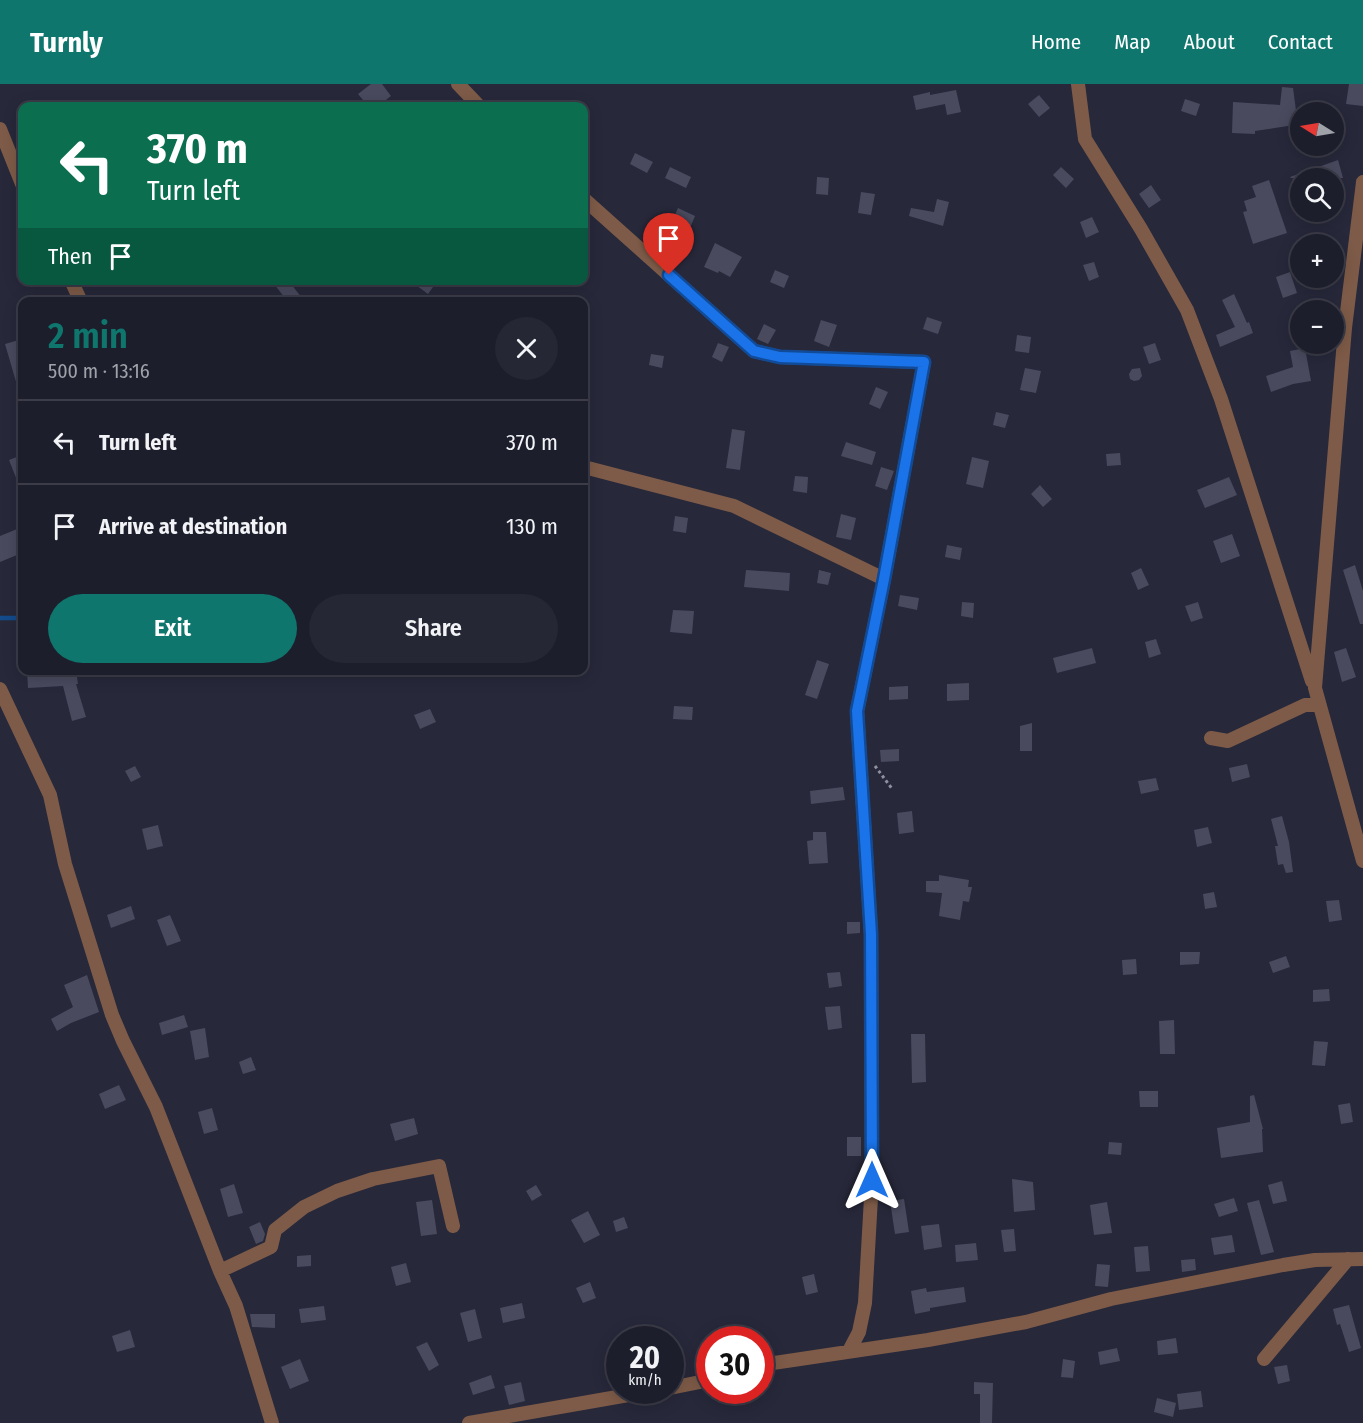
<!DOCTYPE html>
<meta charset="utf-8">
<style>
body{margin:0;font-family:"Fira Sans Condensed",sans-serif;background:#252734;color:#f1f3f6;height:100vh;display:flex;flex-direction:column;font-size:22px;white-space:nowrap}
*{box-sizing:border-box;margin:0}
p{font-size:20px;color:#a0a2a9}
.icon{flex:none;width:33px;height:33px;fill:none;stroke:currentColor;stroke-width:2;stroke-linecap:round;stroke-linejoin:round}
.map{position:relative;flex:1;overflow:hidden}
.sheet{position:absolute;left:18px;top:213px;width:570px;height:378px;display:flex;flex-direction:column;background:#1d1e2c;border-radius:12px;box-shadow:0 3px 15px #0003,0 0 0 2px #3b3c48}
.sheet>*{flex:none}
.guide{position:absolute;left:18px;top:18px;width:570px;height:183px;border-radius:12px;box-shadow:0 3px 15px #0003,0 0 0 2px #3b3c48;background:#0b6e4f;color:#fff;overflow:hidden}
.needle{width:39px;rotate:281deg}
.controls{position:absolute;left:1290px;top:18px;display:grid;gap:12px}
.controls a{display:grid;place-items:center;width:54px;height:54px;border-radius:50%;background:#1d1e2c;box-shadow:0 3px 15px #0003,0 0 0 2px #3b3c48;font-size:30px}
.speed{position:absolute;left:606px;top:1242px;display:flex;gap:12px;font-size:30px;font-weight:700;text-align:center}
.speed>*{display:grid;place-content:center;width:78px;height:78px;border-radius:50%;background:#1d1e2c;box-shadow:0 3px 15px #0003,0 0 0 2px #3b3c48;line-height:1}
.speed small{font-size:15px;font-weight:400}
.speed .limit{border:9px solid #d22;background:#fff;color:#111}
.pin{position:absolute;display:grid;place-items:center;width:51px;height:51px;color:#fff;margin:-62px -26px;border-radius:50% 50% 50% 0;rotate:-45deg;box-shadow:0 0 6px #0007}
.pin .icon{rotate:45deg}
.me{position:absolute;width:66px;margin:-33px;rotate:0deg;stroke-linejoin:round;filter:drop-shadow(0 0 4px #0008)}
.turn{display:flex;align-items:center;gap:21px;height:126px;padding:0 30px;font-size:27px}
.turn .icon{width:78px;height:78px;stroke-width:2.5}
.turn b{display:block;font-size:42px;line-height:51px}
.then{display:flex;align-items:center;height:57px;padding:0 30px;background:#0003;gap:12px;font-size:22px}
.round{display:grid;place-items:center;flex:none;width:63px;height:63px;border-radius:32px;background:#252734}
.headline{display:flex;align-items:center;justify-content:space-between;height:102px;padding:0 30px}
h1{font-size:36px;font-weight:600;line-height:45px;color:#0f766e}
.button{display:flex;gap:12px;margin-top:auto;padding:12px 30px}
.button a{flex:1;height:69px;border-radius:36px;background:#0f766e;color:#fff;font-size:24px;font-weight:600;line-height:69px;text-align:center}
.button a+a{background:#252734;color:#f1f3f6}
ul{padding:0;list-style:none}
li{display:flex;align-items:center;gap:18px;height:84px;padding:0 30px;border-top:2px solid #3b3c48}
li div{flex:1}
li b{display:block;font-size:22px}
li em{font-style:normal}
header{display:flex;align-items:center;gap:36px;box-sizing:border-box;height:84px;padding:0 30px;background:#0f766e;color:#fff}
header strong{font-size:28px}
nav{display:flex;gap:33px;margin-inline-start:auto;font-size:21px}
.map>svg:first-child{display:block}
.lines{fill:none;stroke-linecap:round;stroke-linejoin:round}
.stream{stroke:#134b8b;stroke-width:4.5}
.building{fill:#494a5e}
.path{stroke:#9091a0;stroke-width:3;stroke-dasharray:3 3;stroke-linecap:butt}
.minor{stroke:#7e5b48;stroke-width:14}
.route-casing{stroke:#114b97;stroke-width:15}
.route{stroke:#1a73e8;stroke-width:10}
</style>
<header>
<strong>Turnly</strong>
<nav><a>Home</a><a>Map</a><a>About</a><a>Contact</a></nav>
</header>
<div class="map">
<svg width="1363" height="1339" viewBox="0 0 1363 1339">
<rect width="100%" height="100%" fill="#27283a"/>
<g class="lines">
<path class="stream" d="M 0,534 L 22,534"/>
</g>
<path class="building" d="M 371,0 L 382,0 L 391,12 L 378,22 L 368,22 L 358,10 Z
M 1349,0 L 1363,0 L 1363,22 L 1346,20 Z
M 1282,3 L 1293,4 L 1297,34 L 1293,35 L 1294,41 L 1255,47 L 1255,50 L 1232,49 L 1233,18 L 1280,21 Z
M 956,6 L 961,28 L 947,31 L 945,20 L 916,26 L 913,12 L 930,8 L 930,11 Z
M 1039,11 L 1050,24 L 1039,33 L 1028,20 Z
M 1185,15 L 1200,20 L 1196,32 L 1181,27 Z
M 635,69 L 653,78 L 647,89 L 630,80 Z
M 1338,76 L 1343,94 L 1291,94 L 1290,93 Z
M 670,83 L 691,93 L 686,104 L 665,94 Z
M 1061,83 L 1074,95 L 1066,104 L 1053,91 Z
M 817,93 L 829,94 L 828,111 L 816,110 Z
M 1269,96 L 1287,149 L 1253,160 L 1243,128 L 1247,127 L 1244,117 L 1256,113 L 1252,102 Z
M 1151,101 L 1161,116 L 1149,124 L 1139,110 Z
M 861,108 L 875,110 L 871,131 L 858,129 Z
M 937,115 L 949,118 L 943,142 L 909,132 L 911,124 L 934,128 Z
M 678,124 L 695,132 L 690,144 L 673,135 Z
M 1092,133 L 1099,148 L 1086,154 L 1080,138 Z
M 715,159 L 742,173 L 730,193 L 719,187 L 718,189 L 704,183 Z
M 1094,178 L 1099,193 L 1089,197 L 1083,181 Z
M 775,186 L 789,192 L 784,204 L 770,198 Z
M 1290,188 L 1297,209 L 1283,214 L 1276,193 Z
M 271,196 L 288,196 L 305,218 L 288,218 Z
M 409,196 L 438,196 L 428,210 Z
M 1234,210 L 1247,239 L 1249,238 L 1253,249 L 1220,263 L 1216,251 L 1235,243 L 1222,216 Z
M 927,233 L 942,238 L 938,250 L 923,245 Z
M 821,236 L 837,241 L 829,263 L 814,257 Z
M 764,240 L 776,246 L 768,260 L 757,255 Z
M 1017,251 L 1031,253 L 1029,269 L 1015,267 Z
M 22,255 L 22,307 L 19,308 L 5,260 Z
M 718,259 L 729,263 L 722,278 L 712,273 Z
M 1155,259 L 1161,276 L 1149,280 L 1143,263 Z
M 1305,264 L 1311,297 L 1293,300 L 1271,308 L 1266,292 L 1293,283 L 1290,267 Z
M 651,270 L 664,272 L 662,284 L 649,281 Z
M 1025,284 L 1041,287 L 1036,309 L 1020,306 Z
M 1140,284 L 1142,292 L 1139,296 L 1134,297 L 1130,295 L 1129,290 L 1132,285 Z
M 876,303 L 888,308 L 880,325 L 869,320 Z
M 996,328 L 1009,331 L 1005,344 L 993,341 Z
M 732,345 L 745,347 L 740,386 L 726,384 Z
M 846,358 L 876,368 L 872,381 L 841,372 Z
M 1120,369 L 1121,381 L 1107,382 L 1106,370 Z
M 22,371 L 22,409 L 9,376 Z
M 972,373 L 989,377 L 983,404 L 966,400 Z
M 881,383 L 894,387 L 887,406 L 875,402 Z
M 795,392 L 808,393 L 807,409 L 793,407 Z
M 1229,393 L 1237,411 L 1205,424 L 1197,406 Z
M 1040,401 L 1052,415 L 1043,423 L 1031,410 Z
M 841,430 L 856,434 L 851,456 L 836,453 Z
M 675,432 L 688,434 L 686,449 L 673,447 Z
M 22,443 L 22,469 L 0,478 L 0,452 Z
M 1232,450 L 1240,472 L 1221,479 L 1213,457 Z
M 947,461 L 962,464 L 960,476 L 945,473 Z
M 1355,481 L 1363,507 L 1363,540 L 1360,540 L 1343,486 Z
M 1141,484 L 1149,501 L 1138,506 L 1131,489 Z
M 746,486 L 790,489 L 789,507 L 744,503 Z
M 819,486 L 831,489 L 828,501 L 817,499 Z
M 900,511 L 919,514 L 917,526 L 898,522 Z
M 962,518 L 974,519 L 973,534 L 961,532 Z
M 1198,518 L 1203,534 L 1191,538 L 1185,522 Z
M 673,526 L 694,527 L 692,550 L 670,548 Z
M 1156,555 L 1161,570 L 1149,574 L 1145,558 Z
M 1092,564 L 1096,579 L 1057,589 L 1053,574 Z
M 1346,564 L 1356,593 L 1342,598 L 1334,568 Z
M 817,576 L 829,580 L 817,615 L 805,611 Z
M 27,586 L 76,586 L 78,600 L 76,600 L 86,633 L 72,637 L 63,602 L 28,604 Z
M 969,599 L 969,616 L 947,617 L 947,600 Z
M 908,602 L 908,615 L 889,616 L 889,603 Z
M 674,622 L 693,623 L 692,636 L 673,635 Z
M 430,625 L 436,638 L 420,645 L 414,631 Z
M 1032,639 L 1032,667 L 1020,667 L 1020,642 Z
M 899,665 L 899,677 L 881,678 L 880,666 Z
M 1247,680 L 1250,693 L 1232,698 L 1229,684 Z
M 135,682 L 141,693 L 131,698 L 125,687 Z
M 1156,694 L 1159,706 L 1141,710 L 1138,697 Z
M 843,703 L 845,716 L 811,720 L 810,707 Z
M 912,727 L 914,748 L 899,750 L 897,729 Z
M 1282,732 L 1289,758 L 1293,788 L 1286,789 L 1283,780 L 1278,781 L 1275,762 L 1278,762 L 1271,735 Z
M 158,741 L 163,762 L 147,766 L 142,745 Z
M 1208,743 L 1212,759 L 1197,763 L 1194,746 Z
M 813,748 L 826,748 L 828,779 L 809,780 L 807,757 L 813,756 Z
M 939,791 L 969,796 L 968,803 L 972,803 L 969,818 L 963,817 L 960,836 L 939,832 L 942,809 L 926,808 L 926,797 L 939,797 Z
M 1214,808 L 1217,823 L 1205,825 L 1203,810 Z
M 1339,816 L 1342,836 L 1329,838 L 1326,817 Z
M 131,822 L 135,835 L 111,844 L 107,831 Z
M 170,831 L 181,857 L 167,862 L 157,836 Z
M 847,838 L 860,838 L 860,849 L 847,850 Z
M 1180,868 L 1200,868 L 1199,880 L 1180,881 Z
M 1286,872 L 1290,883 L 1273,889 L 1269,878 Z
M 1136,875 L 1137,890 L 1123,891 L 1122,876 Z
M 840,888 L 842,902 L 829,904 L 827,889 Z
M 87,891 L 99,928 L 71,939 L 57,947 L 51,935 L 73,923 L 64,901 Z
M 1329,905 L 1330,917 L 1313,918 L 1313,906 Z
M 840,922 L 842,944 L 828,946 L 825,923 Z
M 184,931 L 188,943 L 162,951 L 159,939 Z
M 1174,936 L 1175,970 L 1160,970 L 1159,937 Z
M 205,944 L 209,973 L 195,976 L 190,947 Z
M 911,950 L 925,950 L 926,998 L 912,999 Z
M 1314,957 L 1328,958 L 1325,982 L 1312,981 Z
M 251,973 L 256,986 L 243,990 L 239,978 Z
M 119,1001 L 126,1016 L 105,1025 L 99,1010 Z
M 1139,1007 L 1158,1007 L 1158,1023 L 1140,1023 Z
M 1254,1011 L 1263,1045 L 1262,1045 L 1263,1068 L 1221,1074 L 1217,1044 L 1250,1038 L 1250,1012 Z
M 1350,1019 L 1353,1038 L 1341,1040 L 1338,1021 Z
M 212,1024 L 218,1046 L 204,1050 L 198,1028 Z
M 414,1034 L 418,1050 L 395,1057 L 390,1040 Z
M 847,1053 L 861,1053 L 861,1072 L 847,1072 Z
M 1109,1058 L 1122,1059 L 1121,1071 L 1108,1070 Z
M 1012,1095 L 1033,1098 L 1035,1126 L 1014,1128 Z
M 1282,1097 L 1287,1117 L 1273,1120 L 1268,1101 Z
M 234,1100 L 243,1129 L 228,1133 L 220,1105 Z
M 536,1101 L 542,1111 L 532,1117 L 526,1107 Z
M 1234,1114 L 1238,1127 L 1219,1133 L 1214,1120 Z
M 904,1115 L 909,1148 L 895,1150 L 890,1117 Z
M 432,1116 L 437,1150 L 421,1152 L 416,1118 Z
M 1259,1116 L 1274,1168 L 1261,1171 L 1247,1119 Z
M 1107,1118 L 1112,1149 L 1094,1151 L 1090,1121 Z
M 588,1127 L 600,1151 L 584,1159 L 571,1136 Z
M 624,1133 L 628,1144 L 616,1148 L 613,1137 Z
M 260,1138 L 265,1150 L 263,1157 L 256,1160 L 249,1143 Z
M 939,1140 L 942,1163 L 924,1166 L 921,1142 Z
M 1014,1145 L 1016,1167 L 1004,1168 L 1001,1146 Z
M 1232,1151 L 1235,1168 L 1214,1171 L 1211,1154 Z
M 976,1159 L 978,1176 L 956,1178 L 955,1161 Z
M 1148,1162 L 1150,1187 L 1136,1188 L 1134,1163 Z
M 311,1171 L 311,1182 L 297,1183 L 297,1172 Z
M 1195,1175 L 1196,1186 L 1182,1188 L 1181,1176 Z
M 406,1179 L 411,1198 L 396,1202 L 391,1183 Z
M 1097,1180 L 1110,1181 L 1108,1203 L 1095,1202 Z
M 814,1190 L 818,1208 L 806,1211 L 802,1193 Z
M 590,1198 L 596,1214 L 583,1219 L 576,1204 Z
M 964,1203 L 966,1218 L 930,1224 L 930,1227 L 915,1230 L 911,1207 L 926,1204 L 927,1208 Z
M 522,1219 L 525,1234 L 503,1239 L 500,1224 Z
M 1349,1221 L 1361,1264 L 1349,1268 L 1340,1240 L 1337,1241 L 1333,1225 Z
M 324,1222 L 326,1236 L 301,1239 L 299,1225 Z
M 475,1225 L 482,1254 L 468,1258 L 460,1229 Z
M 250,1230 L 275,1230 L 275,1244 L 252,1243 Z
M 130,1246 L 135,1263 L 117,1268 L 112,1252 Z
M 1176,1254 L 1178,1269 L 1158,1271 L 1157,1257 Z
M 427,1258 L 439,1281 L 429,1287 L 416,1263 Z
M 1117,1264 L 1120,1277 L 1100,1281 L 1098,1268 Z
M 300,1275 L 309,1297 L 290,1305 L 281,1283 Z
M 1063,1275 L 1075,1277 L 1073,1294 L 1061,1293 Z
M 1287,1281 L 1290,1297 L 1278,1300 L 1274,1283 Z
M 491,1291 L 495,1304 L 473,1311 L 469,1299 Z
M 521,1298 L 525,1317 L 509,1321 L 504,1302 Z
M 974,1298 L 993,1299 L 992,1339 L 980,1339 L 980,1310 L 974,1310 Z
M 1201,1307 L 1203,1323 L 1179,1326 L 1177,1310 Z
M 1157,1314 L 1176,1319 L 1173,1333 L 1154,1328 Z"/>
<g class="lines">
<path class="path" d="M 875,682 L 893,706"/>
<path class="minor" d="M 458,0 L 479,22
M 1078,0 L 1085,55 L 1141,145 L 1187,226 L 1221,315 L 1312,597
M 0,45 L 22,100
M 1363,98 L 1345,244 L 1315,604 L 1363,777
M 584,115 L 754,267 L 780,273 L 924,278 L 884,495 L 857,627 L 871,850 L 872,1096 L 865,1219 L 859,1248 L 849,1267
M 71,196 L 81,218
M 584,383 L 734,422 L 884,495
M 0,605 L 50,711 L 65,780 L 112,931 L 123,957 L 156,1023 L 220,1187 L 236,1222 L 272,1339
M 1211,654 L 1228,657 L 1305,621 L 1319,621
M 220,1187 L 271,1163 L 275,1146 L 304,1123 L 337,1107 L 373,1095 L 439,1082 L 453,1142
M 1264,1275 L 1348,1175
M 760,1281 L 928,1256 L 1026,1238 L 1111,1215 L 1283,1181 L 1315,1176 L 1363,1175
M 670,1304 L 710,1296
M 469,1339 L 657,1306"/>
</g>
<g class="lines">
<g class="route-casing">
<path id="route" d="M 669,191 L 754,267 L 780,273 L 924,278 L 884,495 L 857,627 L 871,850 L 872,1096"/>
</g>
<use href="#route" class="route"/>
</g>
</svg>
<div class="controls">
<a><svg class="needle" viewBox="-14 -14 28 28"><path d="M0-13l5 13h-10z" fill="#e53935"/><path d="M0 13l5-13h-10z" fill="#a0a2a9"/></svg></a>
<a><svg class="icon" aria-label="search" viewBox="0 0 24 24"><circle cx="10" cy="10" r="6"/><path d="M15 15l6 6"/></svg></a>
<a>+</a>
<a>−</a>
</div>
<div class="speed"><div>20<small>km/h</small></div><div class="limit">30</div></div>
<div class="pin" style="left:669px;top:191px;background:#d93025"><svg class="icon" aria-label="arrive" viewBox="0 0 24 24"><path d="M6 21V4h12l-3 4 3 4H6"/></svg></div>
<svg class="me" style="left:872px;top:1096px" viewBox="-20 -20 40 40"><path d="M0-17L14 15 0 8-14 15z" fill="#1a73e8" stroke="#fff" stroke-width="4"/></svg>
<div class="guide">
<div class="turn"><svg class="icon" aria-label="left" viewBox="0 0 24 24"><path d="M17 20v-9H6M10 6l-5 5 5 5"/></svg><div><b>370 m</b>Turn left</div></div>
<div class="then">Then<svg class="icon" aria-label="arrive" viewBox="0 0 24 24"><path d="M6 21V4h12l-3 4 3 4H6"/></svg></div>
</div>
<section class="sheet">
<div class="headline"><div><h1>2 min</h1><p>500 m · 13:16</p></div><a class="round"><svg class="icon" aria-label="close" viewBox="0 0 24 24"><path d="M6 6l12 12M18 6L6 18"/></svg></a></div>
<ul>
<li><svg class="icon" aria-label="left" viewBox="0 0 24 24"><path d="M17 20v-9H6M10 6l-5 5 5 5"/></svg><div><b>Turn left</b></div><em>370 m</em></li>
<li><svg class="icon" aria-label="arrive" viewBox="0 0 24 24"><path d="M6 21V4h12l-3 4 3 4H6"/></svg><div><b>Arrive at destination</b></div><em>130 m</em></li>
</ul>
<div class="button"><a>Exit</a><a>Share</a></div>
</section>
</div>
